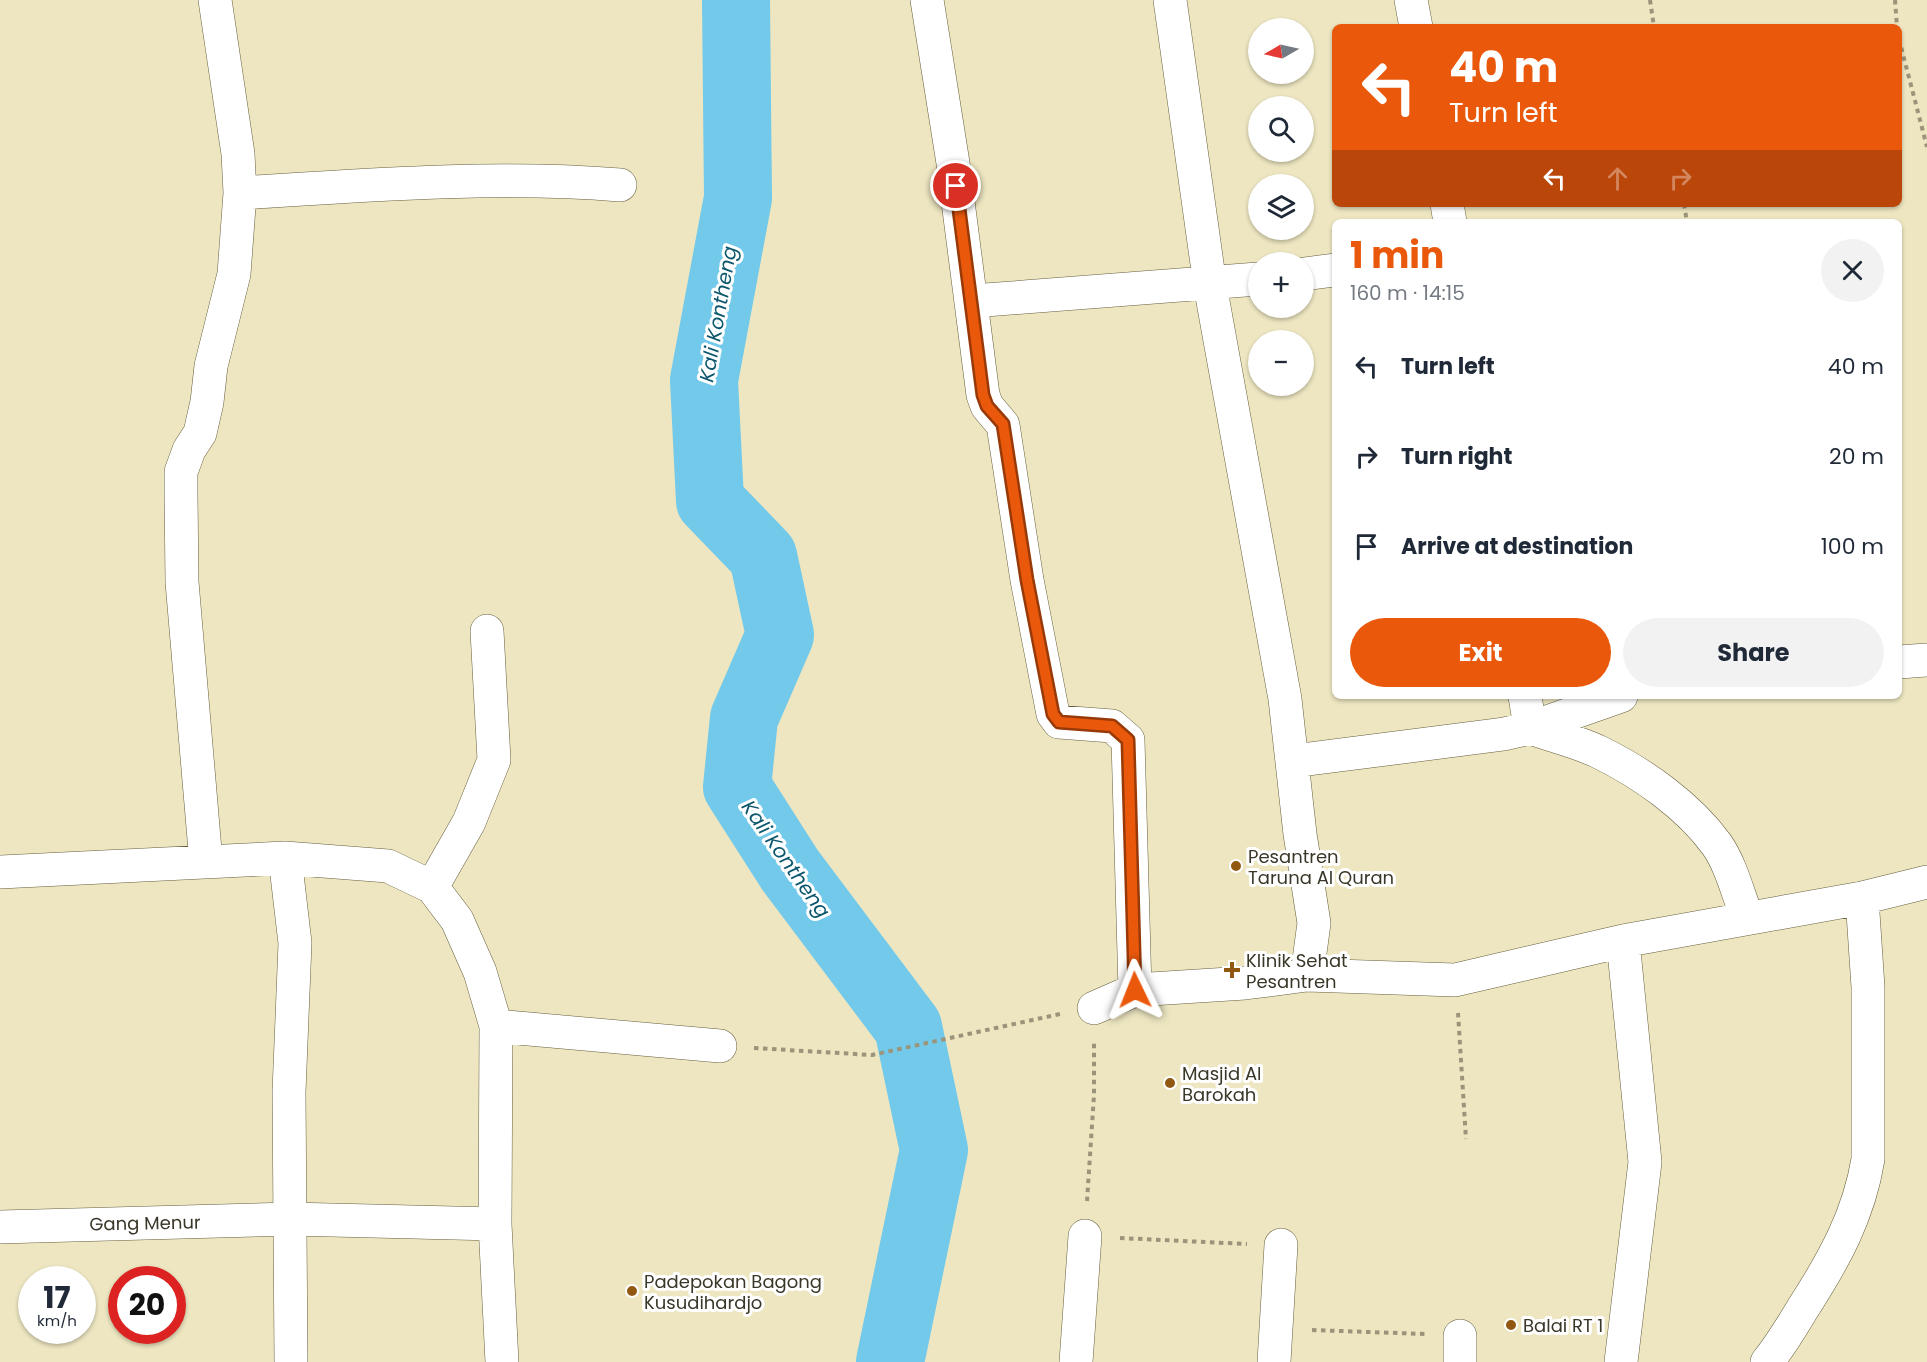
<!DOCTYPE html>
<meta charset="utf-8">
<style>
body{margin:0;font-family:Poppins,sans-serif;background:#f2f2f3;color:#1f2937;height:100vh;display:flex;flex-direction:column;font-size:22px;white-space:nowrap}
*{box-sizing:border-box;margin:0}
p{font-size:20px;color:#747a83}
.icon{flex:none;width:33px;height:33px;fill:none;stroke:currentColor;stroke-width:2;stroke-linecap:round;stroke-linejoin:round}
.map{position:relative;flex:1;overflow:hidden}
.side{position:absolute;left:1332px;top:219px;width:570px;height:480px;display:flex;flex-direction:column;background:#fff;border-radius:9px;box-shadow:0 2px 4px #0004}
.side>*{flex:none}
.banner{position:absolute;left:1332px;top:24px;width:570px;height:183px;border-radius:9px;box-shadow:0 2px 4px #0004;background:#ea580c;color:#fff;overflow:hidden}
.needle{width:39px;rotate:261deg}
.fabs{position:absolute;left:1248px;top:18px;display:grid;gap:12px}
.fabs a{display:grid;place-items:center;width:66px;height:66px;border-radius:50%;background:#fff;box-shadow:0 2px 4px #0004;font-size:30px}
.speed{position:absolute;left:18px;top:1266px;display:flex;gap:12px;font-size:30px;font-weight:700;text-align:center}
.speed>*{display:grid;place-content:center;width:78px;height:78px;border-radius:50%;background:#fff;box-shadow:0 2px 4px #0004;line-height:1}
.speed small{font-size:15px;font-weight:400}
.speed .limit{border:9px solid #d22;background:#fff;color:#111}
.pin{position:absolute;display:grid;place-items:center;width:51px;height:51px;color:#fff;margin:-26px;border:3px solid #fff;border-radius:50%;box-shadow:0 2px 6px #0007}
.me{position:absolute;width:66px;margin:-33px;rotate:358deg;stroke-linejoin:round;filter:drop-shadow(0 0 4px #0008)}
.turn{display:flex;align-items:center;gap:21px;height:126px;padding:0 18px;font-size:27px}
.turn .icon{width:78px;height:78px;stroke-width:2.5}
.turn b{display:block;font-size:42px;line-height:51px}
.lanes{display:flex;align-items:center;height:57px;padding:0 18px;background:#0003;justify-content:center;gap:30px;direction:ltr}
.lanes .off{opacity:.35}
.round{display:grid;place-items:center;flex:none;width:63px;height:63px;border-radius:32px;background:#f2f2f3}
.head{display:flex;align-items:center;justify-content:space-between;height:102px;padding:0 18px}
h1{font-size:36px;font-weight:700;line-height:45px;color:#ea580c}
.button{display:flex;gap:12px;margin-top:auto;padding:12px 18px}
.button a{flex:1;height:69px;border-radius:36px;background:#ea580c;color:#fff;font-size:24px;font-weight:700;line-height:69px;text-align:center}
.button a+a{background:#f2f2f3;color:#1f2937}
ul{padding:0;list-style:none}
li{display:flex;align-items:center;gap:18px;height:90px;padding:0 18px}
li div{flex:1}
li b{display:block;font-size:22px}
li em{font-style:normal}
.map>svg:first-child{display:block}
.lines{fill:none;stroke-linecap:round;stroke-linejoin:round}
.river{stroke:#72c9ea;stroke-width:68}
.minor-casing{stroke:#665f3e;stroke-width:34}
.path{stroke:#9a947a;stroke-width:4;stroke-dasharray:4.5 4.5;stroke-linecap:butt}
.minor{stroke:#fff;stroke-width:33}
.route-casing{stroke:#983908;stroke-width:15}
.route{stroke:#ea580c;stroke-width:10}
.poi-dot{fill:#905810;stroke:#fff;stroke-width:2}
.labels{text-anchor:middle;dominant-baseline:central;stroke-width:6;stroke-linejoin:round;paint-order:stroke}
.poi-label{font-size:18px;fill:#3a3728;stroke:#fff;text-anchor:start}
.street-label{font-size:18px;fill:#3a3728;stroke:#fff}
.water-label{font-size:20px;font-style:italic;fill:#0c576d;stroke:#fff}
</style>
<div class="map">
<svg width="1927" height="1362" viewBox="0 0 1927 1362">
<rect width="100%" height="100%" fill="#ede6c1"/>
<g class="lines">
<path class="river" d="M 736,0 L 738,198 L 704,380 L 710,501 L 763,556 L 780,635 L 744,718 L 737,787 L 790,870 L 908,1027 L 934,1150 L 890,1362"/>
<g class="minor-casing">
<path id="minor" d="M 927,0 L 953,163 L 983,395 L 987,406 L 1003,425 L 1027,580 L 1053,714 L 1059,722 L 1112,726 L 1128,740 L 1135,990
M 1170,0 L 1210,285 L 1285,699 L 1300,834 L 1314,923 L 1307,975
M 1411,0 L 1416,27
M 240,193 C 367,185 493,175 620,185
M 1447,204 L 1450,222
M 1304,274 L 1335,270
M 972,301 L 1258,279
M 1899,662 L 1927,660
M 1525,696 L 1530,728
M 1530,728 C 1553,736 1578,742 1599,752 C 1642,773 1689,806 1717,845 C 1731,865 1738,894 1747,917
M 1293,761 L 1504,734 L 1530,728 L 1621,696
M 285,858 L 295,943 L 289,1092 L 291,1362
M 206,862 L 182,582 L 181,494 L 181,472 L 189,450 L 200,433 L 207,402 L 211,366 L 234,274 L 240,193 L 238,154 L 215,0
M 0,872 L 285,858 L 388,866 L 432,887 L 457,920 L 480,972 L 496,1026 L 495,1224 L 502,1362
M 432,887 L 469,822 L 494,760 L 487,631
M 1094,1008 L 1135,990 L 1245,983 L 1307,975 L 1455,980 L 1623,941 L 1862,898 L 1927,882
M 496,1026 L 720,1046
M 0,1227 L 290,1219 L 495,1224
M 1076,1362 L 1085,1236
M 1274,1362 L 1281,1245
M 1460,1362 L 1460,1336
M 1621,1362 L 1645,1162 L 1623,941
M 1767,1362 C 1781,1345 1792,1326 1803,1308 C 1834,1260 1859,1215 1868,1159 L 1868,987 L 1862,898"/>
</g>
<path class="path" d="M 1650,0 L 1654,27
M 1895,0 L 1897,27
M 1899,39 L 1927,147
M 1684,204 L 1687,222
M 1458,1013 L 1466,1139
M 754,1048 L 872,1055 L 1060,1014
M 1087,1201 L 1094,1095 L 1094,1043
M 1120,1238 L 1247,1244
M 1312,1330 L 1425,1334"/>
<use href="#minor" class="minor"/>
</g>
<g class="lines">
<g class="route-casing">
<path id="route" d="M 956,186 L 983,395 L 987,406 L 1003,424 L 1027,580 L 1053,714 L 1059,722 L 1112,726 L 1128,740 L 1135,990"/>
</g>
<use href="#route" class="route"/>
</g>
<g class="poi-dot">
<circle cx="1236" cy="866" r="6"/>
<path d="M1229 961h6v6h6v6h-6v6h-6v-6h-6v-6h6z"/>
<circle cx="1170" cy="1083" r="6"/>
<circle cx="632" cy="1291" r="6"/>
<circle cx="1511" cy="1325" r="6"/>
</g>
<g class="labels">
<g class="poi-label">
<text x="1248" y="856">Pesantren<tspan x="1248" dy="21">Taruna Al Quran</tspan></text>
<text x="1246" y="960">Klinik Sehat<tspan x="1246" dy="21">Pesantren</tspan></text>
<text x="1182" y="1073">Masjid Al<tspan x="1182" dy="21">Barokah</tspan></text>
<text x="644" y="1281">Padepokan Bagong<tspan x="644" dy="21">Kusudihardjo</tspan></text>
<text x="1523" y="1325">Balai RT 1</text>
</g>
<g class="street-label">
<text transform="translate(145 1223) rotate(-1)">Gang Menur</text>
</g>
<g class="water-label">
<text transform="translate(718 314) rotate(-80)">Kali Kontheng</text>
<text transform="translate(786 859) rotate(55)">Kali Kontheng</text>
</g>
</g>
</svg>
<div class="fabs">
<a><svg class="needle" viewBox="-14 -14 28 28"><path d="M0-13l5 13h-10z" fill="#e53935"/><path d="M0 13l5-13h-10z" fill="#747a83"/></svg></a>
<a><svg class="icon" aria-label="search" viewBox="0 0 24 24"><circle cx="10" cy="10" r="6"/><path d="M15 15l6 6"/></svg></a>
<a><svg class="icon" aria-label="layers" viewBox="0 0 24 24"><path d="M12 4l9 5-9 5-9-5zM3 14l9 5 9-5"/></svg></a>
<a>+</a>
<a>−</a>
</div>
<div class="speed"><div>17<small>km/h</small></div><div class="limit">20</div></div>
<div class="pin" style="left:956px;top:186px;background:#d93025"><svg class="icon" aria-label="arrive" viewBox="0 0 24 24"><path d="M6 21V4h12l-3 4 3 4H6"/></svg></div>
<svg class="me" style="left:1135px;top:990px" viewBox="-20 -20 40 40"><path d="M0-17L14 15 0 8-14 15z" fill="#ea580c" stroke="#fff" stroke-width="4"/></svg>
<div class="banner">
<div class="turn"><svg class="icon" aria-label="left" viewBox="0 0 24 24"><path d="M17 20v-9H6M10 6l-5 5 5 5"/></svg><div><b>40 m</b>Turn left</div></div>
<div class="lanes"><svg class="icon" aria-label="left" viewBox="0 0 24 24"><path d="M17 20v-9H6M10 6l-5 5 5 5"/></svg><svg class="icon off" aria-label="ahead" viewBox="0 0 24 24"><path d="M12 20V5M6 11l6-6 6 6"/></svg><svg class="icon off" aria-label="right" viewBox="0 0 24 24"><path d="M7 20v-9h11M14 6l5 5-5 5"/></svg></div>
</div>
<section class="side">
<div class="head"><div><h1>1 min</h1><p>160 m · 14:15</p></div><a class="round"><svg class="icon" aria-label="close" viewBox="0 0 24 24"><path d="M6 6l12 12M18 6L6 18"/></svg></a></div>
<ul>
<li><svg class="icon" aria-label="left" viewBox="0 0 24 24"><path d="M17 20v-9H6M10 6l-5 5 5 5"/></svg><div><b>Turn left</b></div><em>40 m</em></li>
<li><svg class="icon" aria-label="right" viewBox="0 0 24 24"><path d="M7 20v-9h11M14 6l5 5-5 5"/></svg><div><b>Turn right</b></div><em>20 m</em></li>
<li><svg class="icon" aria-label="arrive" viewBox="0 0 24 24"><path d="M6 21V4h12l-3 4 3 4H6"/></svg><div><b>Arrive at destination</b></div><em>100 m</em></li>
</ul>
<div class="button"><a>Exit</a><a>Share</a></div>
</section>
</div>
